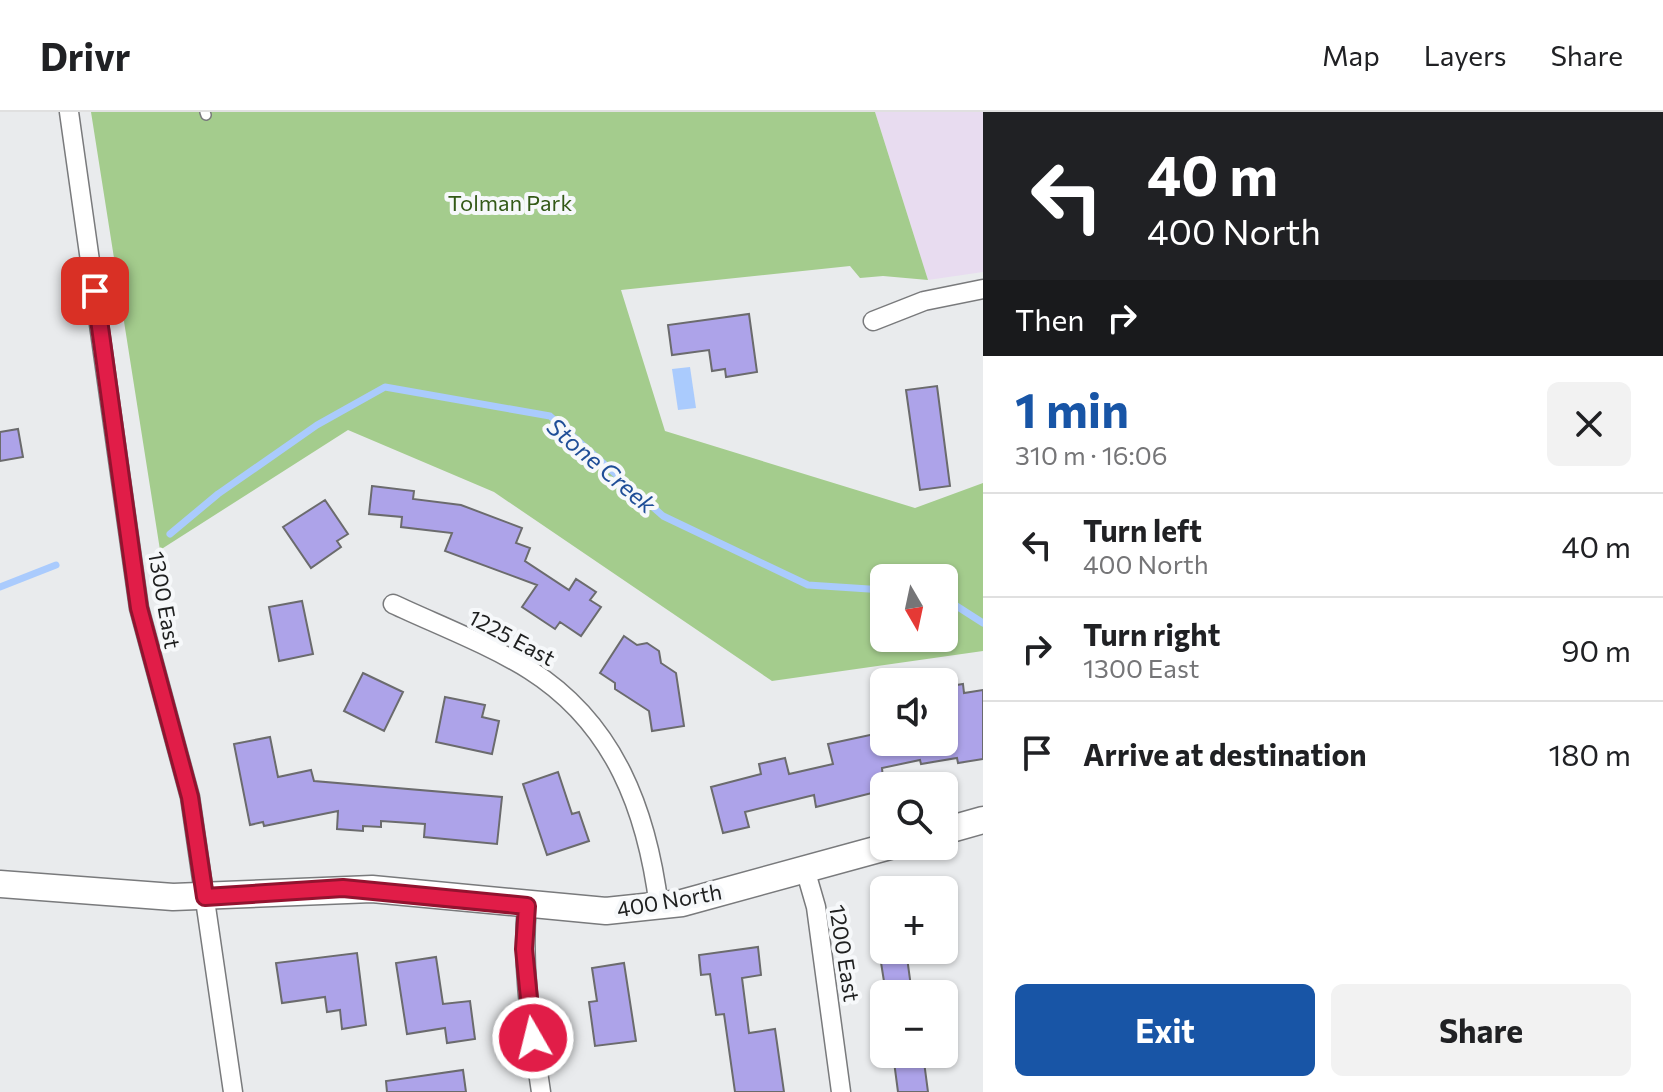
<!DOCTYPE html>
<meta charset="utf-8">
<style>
body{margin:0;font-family:Commissioner,sans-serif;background:#f2f2f2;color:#202124;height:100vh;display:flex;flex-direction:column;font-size:30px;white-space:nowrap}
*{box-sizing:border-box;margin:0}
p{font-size:26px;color:#757577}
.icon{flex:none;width:44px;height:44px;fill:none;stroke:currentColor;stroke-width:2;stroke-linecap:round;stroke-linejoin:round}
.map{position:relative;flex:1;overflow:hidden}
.sheet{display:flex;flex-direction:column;background:#fff;width:680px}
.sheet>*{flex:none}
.banner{background:#202124;color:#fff;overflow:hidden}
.needle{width:52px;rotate:171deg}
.controls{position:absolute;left:870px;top:452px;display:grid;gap:16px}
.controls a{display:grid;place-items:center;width:88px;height:88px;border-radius:12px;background:#fff;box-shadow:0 2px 6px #0004;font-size:40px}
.pin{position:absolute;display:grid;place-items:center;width:68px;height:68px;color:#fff;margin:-34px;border-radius:16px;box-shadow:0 4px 12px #0006}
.me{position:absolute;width:88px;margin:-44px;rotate:352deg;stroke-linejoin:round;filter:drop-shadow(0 0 6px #0008)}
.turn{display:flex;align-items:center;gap:28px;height:168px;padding:0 32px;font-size:36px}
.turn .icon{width:104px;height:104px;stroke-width:2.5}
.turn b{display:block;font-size:56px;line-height:68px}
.then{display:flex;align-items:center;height:76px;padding:0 32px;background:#0003;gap:16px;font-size:30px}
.round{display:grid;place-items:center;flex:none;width:84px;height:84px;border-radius:12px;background:#f2f2f2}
.head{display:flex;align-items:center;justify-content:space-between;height:136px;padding:0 32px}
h1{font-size:48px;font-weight:700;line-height:60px;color:#1855a6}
.action{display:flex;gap:16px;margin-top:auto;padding:16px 32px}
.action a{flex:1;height:92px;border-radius:12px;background:#1855a6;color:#fff;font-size:32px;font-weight:700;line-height:92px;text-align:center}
.action a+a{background:#f2f2f2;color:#202124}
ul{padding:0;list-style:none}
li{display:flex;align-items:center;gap:24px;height:104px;padding:0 32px;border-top:2px solid #e0e0e0}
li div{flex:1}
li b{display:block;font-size:30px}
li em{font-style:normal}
header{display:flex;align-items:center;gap:48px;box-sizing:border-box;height:112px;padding:0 40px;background:#fff;border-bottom:2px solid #e0e0e0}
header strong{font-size:38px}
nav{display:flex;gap:44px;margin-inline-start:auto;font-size:28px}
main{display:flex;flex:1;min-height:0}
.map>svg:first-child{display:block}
.industrial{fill:#e8dcf0}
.green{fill:#a4cc8d;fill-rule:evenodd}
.water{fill:#aacbfd}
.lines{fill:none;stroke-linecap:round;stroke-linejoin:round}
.stream{stroke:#aacbfd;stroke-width:7}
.building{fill:#ada3e9;stroke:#6b6b6d;stroke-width:2}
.lane-casing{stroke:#797a7c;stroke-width:12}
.street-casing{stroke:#797a7c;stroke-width:21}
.secondary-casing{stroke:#797a7c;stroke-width:29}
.lane{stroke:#fff;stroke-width:9}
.street{stroke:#fff;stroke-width:18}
.secondary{stroke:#fff;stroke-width:26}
.route-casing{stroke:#92132f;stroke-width:20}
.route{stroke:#e11d48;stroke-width:14}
.labels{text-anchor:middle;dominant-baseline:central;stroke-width:8;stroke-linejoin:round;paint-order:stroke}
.park-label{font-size:22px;fill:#335917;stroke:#f6f8fa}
.street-label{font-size:22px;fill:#1e1f1f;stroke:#f6f8fa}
.water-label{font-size:24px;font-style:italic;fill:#1f4e97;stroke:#f6f8fa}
</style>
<header>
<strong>Drivr</strong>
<nav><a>Map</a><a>Layers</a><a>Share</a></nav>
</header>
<main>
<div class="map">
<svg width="983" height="980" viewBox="0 0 983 980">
<rect width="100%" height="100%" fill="#e9ebed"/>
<path class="industrial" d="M 875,0 L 983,0 L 983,160 L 928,168 Z"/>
<path class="green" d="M 91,0 L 875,0 L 928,168 L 883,164 L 860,166 L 850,154 L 621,178 L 665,319 L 915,396 L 983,371 L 983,539 L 772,569 L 494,380 L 348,318 L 160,438 ZM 884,466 L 944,466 L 944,526 L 884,526 Z"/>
<path class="water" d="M 690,255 L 696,296 L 678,298 L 672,257 Z"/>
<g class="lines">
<path class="stream" d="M 170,422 L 218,382 L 317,313 L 385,275 L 550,304 L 663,404 L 808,473 L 884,478
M 0,475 L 56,453
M 944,486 L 983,511"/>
</g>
<path class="building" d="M 749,202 L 757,260 L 726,265 L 725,257 L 712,259 L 709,238 L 672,243 L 668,213 Z
M 937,274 L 950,374 L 920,378 L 906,278 Z
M 18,317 L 23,345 L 0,349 L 0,320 Z
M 372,374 L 414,379 L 413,387 L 461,393 L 522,416 L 516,431 L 530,436 L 525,449 L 569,478 L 576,467 L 596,480 L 590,488 L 601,495 L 581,524 L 560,510 L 555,517 L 522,495 L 537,473 L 445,439 L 452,421 L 401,415 L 402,405 L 369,402 Z
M 325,388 L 348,422 L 337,429 L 341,435 L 311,456 L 283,415 Z
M 302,489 L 313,542 L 279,549 L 269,495 Z
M 624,524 L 637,533 L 647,531 L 659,539 L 661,551 L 676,561 L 684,614 L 652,619 L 649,599 L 615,577 L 615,571 L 600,561 Z
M 363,561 L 403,580 L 384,619 L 344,599 Z
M 963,572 L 964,581 L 983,578 L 983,647 L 958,651 L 957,646 L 921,652 L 920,648 L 882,656 L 884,678 L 816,695 L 814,683 L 745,700 L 749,715 L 723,721 L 711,675 L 761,662 L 759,652 L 785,646 L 789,662 L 833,652 L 828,632 L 884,620 L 884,630 L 944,630 L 944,575 Z
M 445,585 L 485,593 L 482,605 L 499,609 L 492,642 L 436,630 Z
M 270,625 L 278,665 L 311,658 L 314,669 L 502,685 L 497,732 L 424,725 L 425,712 L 381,709 L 381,715 L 363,714 L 363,719 L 337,717 L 338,699 L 264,714 L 263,710 L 250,713 L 234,632 Z
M 558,660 L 572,702 L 579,700 L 589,729 L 547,743 L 523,672 Z
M 758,835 L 761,863 L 742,866 L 749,921 L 775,917 L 784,980 L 735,980 L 724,902 L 716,903 L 710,862 L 701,863 L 699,843 Z
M 879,838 L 906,838 L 912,882 L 886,882 Z
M 357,841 L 366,913 L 342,917 L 340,898 L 327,900 L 325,885 L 282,891 L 276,851 Z
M 436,845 L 443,892 L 470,889 L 475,927 L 447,931 L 445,916 L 407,922 L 396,851 Z
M 624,851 L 636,929 L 595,934 L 589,890 L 597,889 L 592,856 Z
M 893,942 L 923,942 L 928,980 L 898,980 Z
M 463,958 L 466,980 L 387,980 L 386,969 Z"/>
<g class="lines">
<g class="lane-casing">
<path id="lane" d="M 205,0 L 206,3"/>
</g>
<g class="street-casing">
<path id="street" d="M 69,0 L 139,496 L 190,685 L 233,980
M 873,209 L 924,189 L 983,177
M 393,492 C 438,513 488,532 530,558 C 615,612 647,699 659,795
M 805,757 L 816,795 L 841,980
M 527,794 C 521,857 532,918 541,980"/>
</g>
<g class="secondary-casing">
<path id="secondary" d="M 944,719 L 983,708
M 0,772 L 173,785 L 372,777 L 606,799 L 682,791 L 890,734"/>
</g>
<use href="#lane" class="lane"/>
<use href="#street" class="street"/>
<use href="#secondary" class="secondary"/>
</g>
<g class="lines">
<g class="route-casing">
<path id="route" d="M 95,179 L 139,496 L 190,685 L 205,785 L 343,776 L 527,794 L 524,837 L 533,926"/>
</g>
<use href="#route" class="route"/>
</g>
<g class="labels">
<g class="park-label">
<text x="510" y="90">Tolman Park</text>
</g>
<g class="street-label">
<text transform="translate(165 488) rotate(80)">1300 East</text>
<text transform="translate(512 525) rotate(28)">1225 East</text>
<text transform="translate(669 788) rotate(-10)">400 North</text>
<text transform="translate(845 841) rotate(81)">1200 East</text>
</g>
<g class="water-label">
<text transform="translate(602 353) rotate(40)">Stone Creek</text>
</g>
</g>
</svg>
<div class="controls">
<a><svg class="needle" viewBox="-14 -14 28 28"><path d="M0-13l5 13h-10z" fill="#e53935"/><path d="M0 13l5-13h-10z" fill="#757577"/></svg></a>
<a><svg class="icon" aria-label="sound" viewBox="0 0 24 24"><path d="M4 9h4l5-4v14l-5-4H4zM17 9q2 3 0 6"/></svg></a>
<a><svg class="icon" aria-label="search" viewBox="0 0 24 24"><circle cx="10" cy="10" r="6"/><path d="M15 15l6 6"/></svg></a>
<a>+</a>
<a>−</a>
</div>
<div class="pin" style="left:95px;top:179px;background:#d93025"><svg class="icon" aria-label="arrive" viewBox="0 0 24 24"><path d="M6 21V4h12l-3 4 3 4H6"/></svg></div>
<svg class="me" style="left:533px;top:926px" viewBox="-20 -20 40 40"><circle r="17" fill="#e11d48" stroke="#fff" stroke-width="3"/><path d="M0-11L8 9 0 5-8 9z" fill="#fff"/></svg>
</div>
<section class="sheet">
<div class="banner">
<div class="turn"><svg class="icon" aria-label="left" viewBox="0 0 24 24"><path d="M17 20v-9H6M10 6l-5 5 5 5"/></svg><div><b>40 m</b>400 North</div></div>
<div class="then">Then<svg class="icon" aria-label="right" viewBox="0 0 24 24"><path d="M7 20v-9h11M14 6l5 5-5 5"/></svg></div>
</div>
<div class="head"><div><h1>1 min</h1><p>310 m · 16:06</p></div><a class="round"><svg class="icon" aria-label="close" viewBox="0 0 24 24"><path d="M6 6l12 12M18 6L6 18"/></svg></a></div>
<ul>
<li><svg class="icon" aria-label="left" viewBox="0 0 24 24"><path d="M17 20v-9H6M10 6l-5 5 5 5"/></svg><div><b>Turn left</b><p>400 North</p></div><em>40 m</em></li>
<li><svg class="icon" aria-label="right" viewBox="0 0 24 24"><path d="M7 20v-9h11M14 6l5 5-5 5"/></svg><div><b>Turn right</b><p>1300 East</p></div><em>90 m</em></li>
<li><svg class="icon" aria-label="arrive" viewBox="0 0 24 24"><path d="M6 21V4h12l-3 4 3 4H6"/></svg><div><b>Arrive at destination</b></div><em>180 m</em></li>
</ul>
<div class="action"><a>Exit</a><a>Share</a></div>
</section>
</main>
